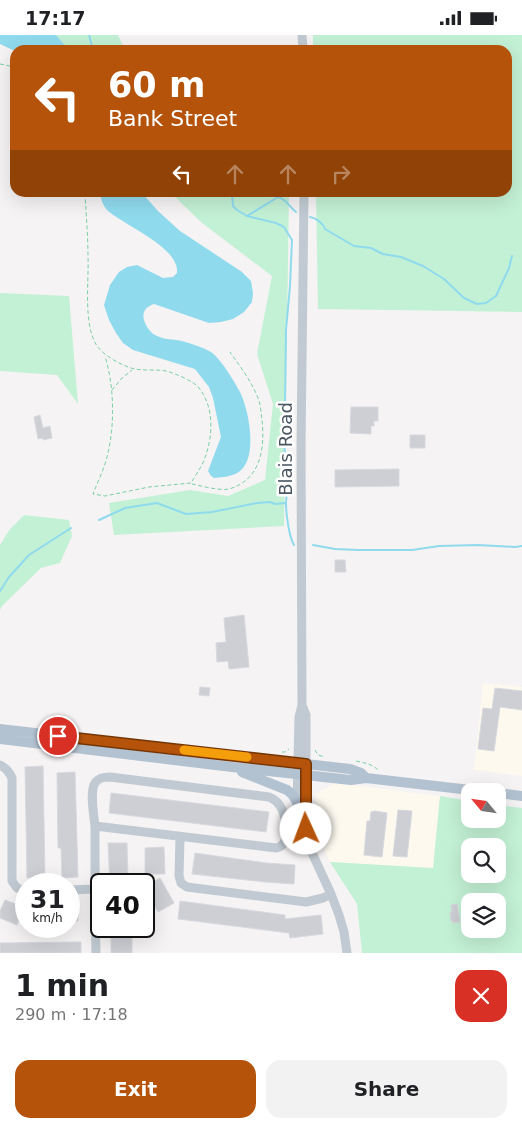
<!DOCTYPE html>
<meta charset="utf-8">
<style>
body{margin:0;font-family:"DejaVu Sans",sans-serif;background:#f2f2f2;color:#202124;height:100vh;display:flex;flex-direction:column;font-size:19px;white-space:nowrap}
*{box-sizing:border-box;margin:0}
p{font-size:16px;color:#757577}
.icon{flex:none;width:28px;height:28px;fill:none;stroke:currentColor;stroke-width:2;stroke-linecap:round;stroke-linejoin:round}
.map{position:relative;height:918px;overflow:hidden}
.panel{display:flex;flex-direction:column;background:#fff;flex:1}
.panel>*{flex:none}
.hud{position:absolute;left:10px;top:10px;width:502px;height:152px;border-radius:15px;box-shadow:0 5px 20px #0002;background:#b45309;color:#fff;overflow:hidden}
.needle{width:32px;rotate:299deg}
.controls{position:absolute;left:461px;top:748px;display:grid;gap:10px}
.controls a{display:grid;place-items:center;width:45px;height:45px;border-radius:10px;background:#fff;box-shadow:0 5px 20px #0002;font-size:25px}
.speed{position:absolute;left:15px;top:838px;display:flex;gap:10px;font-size:25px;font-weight:700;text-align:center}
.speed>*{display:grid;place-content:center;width:65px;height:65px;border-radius:50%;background:#fff;box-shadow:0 5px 20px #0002;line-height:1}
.speed small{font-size:12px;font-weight:400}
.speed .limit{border:2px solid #111;border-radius:8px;background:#fff;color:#111}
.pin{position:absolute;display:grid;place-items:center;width:42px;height:42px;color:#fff;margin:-21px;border:2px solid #fff;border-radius:50%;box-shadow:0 1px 5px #0007}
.me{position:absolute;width:55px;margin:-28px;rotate:358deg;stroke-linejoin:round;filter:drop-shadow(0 0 4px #0008)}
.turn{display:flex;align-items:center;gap:18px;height:105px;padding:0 15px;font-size:22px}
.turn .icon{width:65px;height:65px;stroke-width:2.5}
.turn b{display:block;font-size:35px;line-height:42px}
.lanes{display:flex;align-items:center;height:48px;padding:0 15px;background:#0003;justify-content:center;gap:25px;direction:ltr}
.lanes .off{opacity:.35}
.round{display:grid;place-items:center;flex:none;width:52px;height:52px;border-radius:15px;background:#f2f2f2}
.overview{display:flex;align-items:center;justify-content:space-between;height:85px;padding:0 15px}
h1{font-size:30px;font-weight:600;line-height:38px}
.cta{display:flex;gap:10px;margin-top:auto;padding:10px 15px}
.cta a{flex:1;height:58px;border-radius:15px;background:#b45309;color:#fff;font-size:20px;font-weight:600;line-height:58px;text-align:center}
.cta a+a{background:#f2f2f2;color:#202124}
.status{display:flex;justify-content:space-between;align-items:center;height:35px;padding:0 25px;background:#fff;direction:ltr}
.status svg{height:14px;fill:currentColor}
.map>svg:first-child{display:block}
.commercial{fill:#fdf9ef}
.green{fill:#c3f1d5;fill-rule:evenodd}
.water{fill:#90daee}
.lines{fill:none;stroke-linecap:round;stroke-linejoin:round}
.stream{stroke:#90daee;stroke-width:2}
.building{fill:#cdcfd5;stroke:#d7d9de}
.path{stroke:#7ad0a6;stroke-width:1;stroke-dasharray:4 2.5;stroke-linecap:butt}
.minor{stroke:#c1cad2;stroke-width:9}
.major{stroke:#b3c2d1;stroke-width:10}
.route-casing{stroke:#753606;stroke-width:12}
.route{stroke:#b45309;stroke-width:9}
.slow{stroke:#f59e0b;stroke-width:9}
.labels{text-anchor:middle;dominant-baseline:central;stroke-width:5;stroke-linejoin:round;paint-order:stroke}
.street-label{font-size:18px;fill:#4a5661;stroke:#fff}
</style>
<div class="status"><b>17:17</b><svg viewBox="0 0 49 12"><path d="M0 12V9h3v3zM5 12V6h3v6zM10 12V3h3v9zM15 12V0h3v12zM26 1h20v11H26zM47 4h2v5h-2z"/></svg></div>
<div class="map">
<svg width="522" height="918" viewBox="0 0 522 918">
<rect width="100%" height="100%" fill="#f5f3f3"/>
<path class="commercial" d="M 483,648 L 522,652 L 522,741 L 474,735 Z
M 334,748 L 440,761 L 434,833 L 330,827 L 320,805 L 316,781 L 316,759 Z"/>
<path class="green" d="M 56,0 L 118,0 L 125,15 L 69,15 Z
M 313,0 L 522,0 L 522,277 L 318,274 L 316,158 L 508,158 L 508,15 L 313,15 Z
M 171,158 L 289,158 L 284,491 L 114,500 L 109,468 L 190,455 L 228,461 L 265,445 L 273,369 L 257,319 L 272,241 L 202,188 Z
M 0,258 L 69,261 L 78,369 L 57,340 L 0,336 Z
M 24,480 L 69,485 L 72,501 L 60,528 L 41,533 L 2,571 L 0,575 L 0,510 L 10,494 Z
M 440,761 L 470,766 L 470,784 L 498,784 L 498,770 L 522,773 L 522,918 L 362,918 L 357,869 L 330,827 L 433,833 ZM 470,811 L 498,811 L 498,839 L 470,839 ZM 470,866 L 498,866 L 498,894 L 470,894 Z"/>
<path class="water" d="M 0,0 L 56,0 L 69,15 L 15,16 L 0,9 Z
M 99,158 L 142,158 L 158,176 L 180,196 L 242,237 L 251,246 L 253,258 L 252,267 L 244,277 L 233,284 L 221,287 L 209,288 L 154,269 C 139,274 142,286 150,296 C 158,305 172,304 182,306 C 192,309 202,312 211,317 C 221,324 234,346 240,357 C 249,375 258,422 240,436 C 233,442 222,442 214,443 L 211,441 L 208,436 L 221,402 L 213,363 L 209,352 L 195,334 L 133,315 L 123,308 L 116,298 L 109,285 L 104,270 L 110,250 L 119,237 L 127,232 L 137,230 L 163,243 L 173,242 L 177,238 C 177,235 177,232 176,230 C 169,208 124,190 107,175 C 103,171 101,163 99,158 Z"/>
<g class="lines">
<path class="stream" d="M 89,0 L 93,15
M 232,158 L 233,171 L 237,175 L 247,181 L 276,188 L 284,192 L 292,205 L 290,251 L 286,295 L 285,371 C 281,397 286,423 288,449 C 288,455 286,462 286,468 C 286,478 289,502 294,510
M 247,181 L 278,162 C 288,165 288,171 296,177
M 310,182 C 316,183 323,188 325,194 L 354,211 L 371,213 L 383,219 L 401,222 L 423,231 L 444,244 L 464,263 L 477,269 L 486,268 L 496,261 L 509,233 L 512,221
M 99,485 L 125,473 L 157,468 L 186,479 L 212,477 L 257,468 L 270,467 L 275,469 L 286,468
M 313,510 L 335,514 L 358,515 L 412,515 L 439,511 L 478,510 L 515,512 L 522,511
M 0,556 L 9,542 L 29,520 L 71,493"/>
</g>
<path class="building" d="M 351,372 L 378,372 L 378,386 L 374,386 L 374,391 L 371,391 L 371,399 L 350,398 Z
M 40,380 L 43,393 L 50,391 L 52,403 L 43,405 L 43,403 L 38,404 L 34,382 Z
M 410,400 L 425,400 L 425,413 L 410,413 Z
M 399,434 L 399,451 L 335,452 L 335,435 Z
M 335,525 L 345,525 L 346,537 L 335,537 Z
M 244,580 L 249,632 L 229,634 L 228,626 L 217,627 L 216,608 L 226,607 L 224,583 Z
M 200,652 L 210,653 L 209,661 L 199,660 Z
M 495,653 L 522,656 L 522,675 L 500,672 L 494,716 L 478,714 L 483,673 L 492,674 Z
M 43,731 L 45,843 L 27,843 L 25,732 Z
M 75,737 L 78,842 L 62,843 L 61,813 L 58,813 L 57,738 Z
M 111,758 L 269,777 L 266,797 L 109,778 Z
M 398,775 L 412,776 L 407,822 L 393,821 Z
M 375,776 L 387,778 L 382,822 L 364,820 L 367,786 L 370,786 L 371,777 Z
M 108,808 L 127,808 L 128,849 L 110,849 Z
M 164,812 L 165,839 L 145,839 L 145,813 Z
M 195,818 L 266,828 L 295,830 L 294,849 L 265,847 L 192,839 Z
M 160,843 L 174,868 L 158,877 L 144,852 Z
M 5,865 L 24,872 L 17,890 L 0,883 L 0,876 Z
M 180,866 L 285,880 L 285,884 L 321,880 L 323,899 L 290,903 L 289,898 L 178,884 Z
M 69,868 L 78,868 L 78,886 L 69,886 Z
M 457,869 L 460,887 L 453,888 L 452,886 L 451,886 L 450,877 L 452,877 L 451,870 Z
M 111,891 L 127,891 L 127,898 L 132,898 L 132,918 L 111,918 Z
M 74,907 L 81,907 L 81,918 L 0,918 L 0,908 Z"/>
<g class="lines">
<path class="path" d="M 0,29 L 15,32
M 85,158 C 86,179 88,200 88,222 C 89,247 83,290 97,311 C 104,321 124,332 135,334 C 145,336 156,334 166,336 C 174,338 194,346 199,353 C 215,373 213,403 204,425 C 201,433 195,441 191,448 L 149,452 L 105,461 L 93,459 C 98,446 105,432 108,418 C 115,387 114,351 105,321
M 112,355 L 122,343 L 132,335
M 192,449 C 202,451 219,456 229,454 C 261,445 265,413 262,385 C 261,379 261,372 259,366 C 253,348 241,333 230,317
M 315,715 L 318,720 L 325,722
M 282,717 L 285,717 L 289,714
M 356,726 C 365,728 373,729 379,736"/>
<path class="minor" d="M 302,0 L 303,15
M 304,158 L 301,411 L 302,670 L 299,682 L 297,772 L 298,785 L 301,794 L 331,859 L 339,880 L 344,897 L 347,918
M 302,670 L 306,680 L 306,801
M 0,730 C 6,733 9,736 12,743 L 12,846 L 17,853 L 26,856
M 95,791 L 276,813 C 283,812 286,805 287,799 C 285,785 285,768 269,762 L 110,742 C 103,742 97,743 94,750 C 90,760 94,780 95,792 C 95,834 95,876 96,918
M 180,802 L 179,841 L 181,848 L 187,852 L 306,867 L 323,863 L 331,859
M 69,855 L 94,854"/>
<path class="major" d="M 0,694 L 350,734 L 361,738 L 366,743
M 0,704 L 232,732 L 351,745 L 366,743 L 479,756
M 242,737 L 287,755 L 292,759 L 297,767
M 498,758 L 522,761"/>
</g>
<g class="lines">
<g class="route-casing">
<path id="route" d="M 58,701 L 306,729 L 306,794"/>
</g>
<use href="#route" class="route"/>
<path class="slow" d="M 184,715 L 247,722"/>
</g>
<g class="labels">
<g class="street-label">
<text transform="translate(285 414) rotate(-90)">Blais Road</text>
</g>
</g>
</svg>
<div class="controls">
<a><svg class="needle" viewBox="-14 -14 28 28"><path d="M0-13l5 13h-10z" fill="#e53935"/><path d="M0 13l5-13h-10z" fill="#757577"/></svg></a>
<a><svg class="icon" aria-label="search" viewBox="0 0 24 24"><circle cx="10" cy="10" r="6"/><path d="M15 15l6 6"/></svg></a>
<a><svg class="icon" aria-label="layers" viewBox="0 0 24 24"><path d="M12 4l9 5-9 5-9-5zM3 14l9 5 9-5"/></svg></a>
</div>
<div class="speed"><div>31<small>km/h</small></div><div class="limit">40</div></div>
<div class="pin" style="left:58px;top:701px;background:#d93025"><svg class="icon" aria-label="arrive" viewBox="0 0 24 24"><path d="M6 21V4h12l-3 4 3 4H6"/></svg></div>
<svg class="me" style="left:306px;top:794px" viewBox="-20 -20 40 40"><circle r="19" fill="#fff"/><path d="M0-13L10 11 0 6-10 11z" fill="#b45309"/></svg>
<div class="hud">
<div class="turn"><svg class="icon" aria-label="left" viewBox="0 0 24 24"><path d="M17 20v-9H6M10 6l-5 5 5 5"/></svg><div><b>60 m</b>Bank Street</div></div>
<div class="lanes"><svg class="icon" aria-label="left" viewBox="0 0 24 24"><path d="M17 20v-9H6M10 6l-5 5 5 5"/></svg><svg class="icon off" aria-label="ahead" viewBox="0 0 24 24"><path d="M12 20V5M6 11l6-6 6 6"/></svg><svg class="icon off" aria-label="ahead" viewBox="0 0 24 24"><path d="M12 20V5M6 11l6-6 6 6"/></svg><svg class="icon off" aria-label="right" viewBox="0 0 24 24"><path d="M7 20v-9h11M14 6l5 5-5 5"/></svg></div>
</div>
</div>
<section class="panel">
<div class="overview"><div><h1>1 min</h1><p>290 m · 17:18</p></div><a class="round" style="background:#d93025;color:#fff"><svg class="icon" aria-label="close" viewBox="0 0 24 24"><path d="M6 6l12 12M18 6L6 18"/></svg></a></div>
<div class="cta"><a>Exit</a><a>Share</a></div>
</section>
